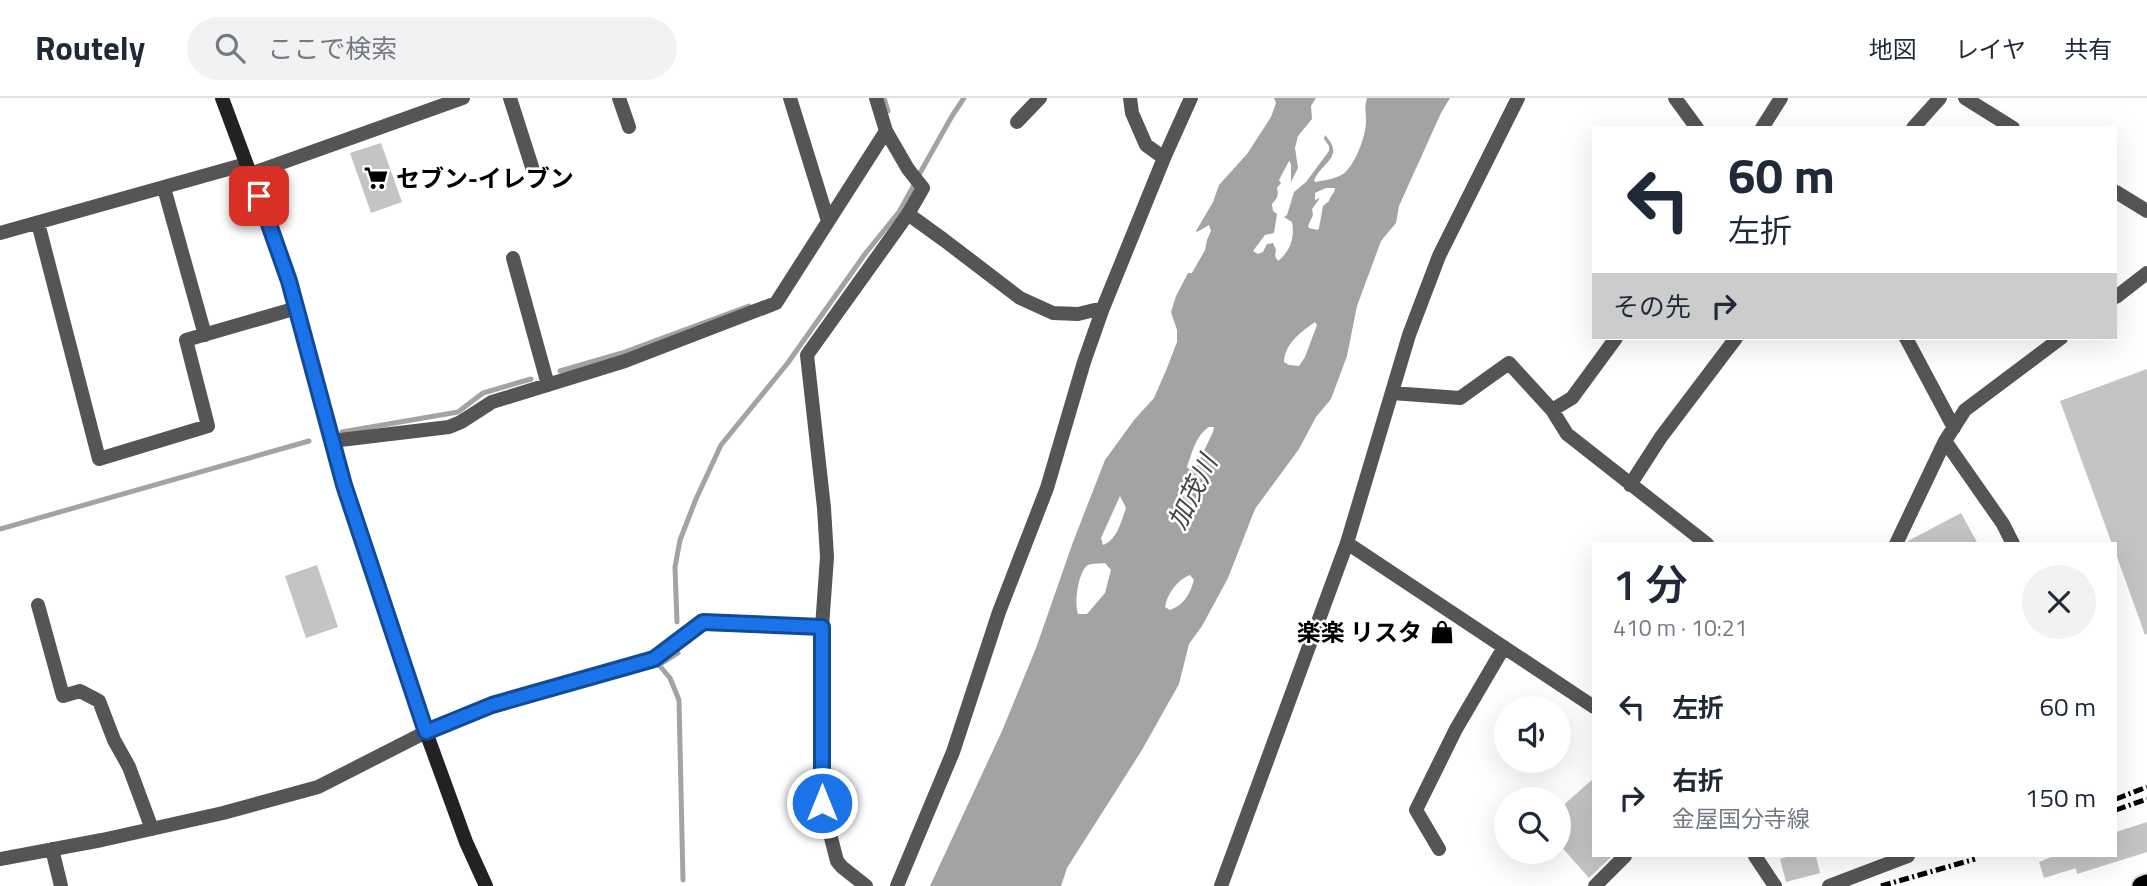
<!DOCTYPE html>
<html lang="ja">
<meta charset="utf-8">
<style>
body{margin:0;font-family:"Titillium Web","Noto Sans JP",sans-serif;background:#f2f2f3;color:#1f2937;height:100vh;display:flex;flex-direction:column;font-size:26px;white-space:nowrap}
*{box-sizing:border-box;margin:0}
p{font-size:23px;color:#747a83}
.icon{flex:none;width:38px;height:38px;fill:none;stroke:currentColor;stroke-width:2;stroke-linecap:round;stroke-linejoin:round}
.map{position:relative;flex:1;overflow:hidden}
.details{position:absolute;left:1592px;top:444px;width:525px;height:315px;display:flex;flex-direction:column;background:#fff;border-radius:0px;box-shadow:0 7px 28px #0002}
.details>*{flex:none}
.hud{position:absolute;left:1592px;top:28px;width:525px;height:214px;border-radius:0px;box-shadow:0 7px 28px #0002;background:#fff;color:#1f2937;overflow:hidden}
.tools{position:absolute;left:1494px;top:598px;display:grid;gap:14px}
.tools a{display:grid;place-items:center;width:77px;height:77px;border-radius:50%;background:#fff;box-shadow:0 7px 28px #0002;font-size:35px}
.pin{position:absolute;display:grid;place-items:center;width:60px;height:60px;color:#fff;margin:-30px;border-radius:14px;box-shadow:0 4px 10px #0006}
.me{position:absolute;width:77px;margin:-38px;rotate:0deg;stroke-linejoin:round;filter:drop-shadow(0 0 5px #0008)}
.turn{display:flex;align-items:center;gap:24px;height:147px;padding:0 21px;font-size:32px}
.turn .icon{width:91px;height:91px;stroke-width:2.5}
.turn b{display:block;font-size:49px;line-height:60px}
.then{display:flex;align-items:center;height:66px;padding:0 21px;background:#0003;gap:14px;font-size:26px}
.round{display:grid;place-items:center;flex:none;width:74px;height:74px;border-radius:37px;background:#f2f2f3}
.overview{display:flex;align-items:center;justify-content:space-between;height:119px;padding:0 21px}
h1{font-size:42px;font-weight:600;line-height:52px}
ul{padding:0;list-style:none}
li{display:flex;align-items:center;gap:21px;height:91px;padding:0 21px}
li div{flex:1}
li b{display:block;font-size:26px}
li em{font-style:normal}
header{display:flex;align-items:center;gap:42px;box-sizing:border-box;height:98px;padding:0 35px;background:#fff;border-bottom:2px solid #e0e1e3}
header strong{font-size:33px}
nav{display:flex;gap:38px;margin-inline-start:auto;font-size:24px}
.search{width:490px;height:63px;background:#f2f2f3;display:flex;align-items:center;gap:18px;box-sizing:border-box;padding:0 24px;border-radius:38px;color:#747a83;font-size:26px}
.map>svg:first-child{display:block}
.water{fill:#a3a3a3;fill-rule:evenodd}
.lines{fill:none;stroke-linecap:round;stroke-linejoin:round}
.stream{stroke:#a3a3a3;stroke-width:5}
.building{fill:#c4c4c4}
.trunk-casing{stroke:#dbdbdb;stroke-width:23}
.minor{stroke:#555;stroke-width:14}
.secondary{stroke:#222;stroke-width:14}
.trunk{stroke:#000;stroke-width:19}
.rail{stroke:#000;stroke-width:5;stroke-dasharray:10 3.5 2 3.5;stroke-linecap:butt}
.route-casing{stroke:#114b97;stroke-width:18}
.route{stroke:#1a73e8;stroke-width:12}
.labels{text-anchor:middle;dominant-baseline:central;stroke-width:5;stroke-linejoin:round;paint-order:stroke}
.poi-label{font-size:24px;font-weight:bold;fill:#000;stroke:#fff;text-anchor:start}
.water-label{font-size:26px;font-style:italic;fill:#444;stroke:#fff}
</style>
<header>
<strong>Routely</strong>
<div class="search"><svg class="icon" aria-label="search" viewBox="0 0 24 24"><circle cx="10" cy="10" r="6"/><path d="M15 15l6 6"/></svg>ここで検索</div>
<nav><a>地図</a><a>レイヤ</a><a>共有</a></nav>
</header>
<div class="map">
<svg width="2147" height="788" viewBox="0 0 2147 788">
<rect width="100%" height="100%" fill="#fff"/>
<path class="water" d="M 1274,0 L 1316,0 L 1311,8 L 1312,21 L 1298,38 L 1295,50 L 1298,70 L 1291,84 L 1291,66 L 1289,63 L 1279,82 L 1281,85 L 1277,90 C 1279,98 1277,101 1272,106 L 1273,113 L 1277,116 L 1274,135 L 1265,137 L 1253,153 L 1258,156 L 1263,154 L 1267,146 L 1273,145 L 1276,152 L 1275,158 L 1278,163 C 1290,154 1295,139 1292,124 L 1284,119 L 1287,117 L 1294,94 L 1306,84 L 1329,53 L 1329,48 L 1324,41 L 1325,37 C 1346,60 1321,64 1314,83 L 1316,84 C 1325,82 1335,81 1343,76 C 1355,68 1367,36 1366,21 C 1366,11 1364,11 1367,0 L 1450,0 L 1441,15 L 1399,108 L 1396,125 L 1381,143 L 1357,208 L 1347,258 L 1331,301 L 1316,319 L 1299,351 L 1255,411 L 1228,480 L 1202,528 L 1189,546 L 1179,586 L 1142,652 L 1067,770 L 1061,788 L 930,788 L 1002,633 L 1036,550 L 1073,444 L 1105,362 L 1134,322 L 1154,300 L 1167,270 L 1177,244 L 1177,232 L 1171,214 L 1176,198 L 1188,175 L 1192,175 L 1205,152 L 1207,142 L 1211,133 L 1209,127 L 1197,134 L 1196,133 L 1213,104 L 1219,87 L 1247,56 L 1271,19 L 1276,5 ZM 1326,90 L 1335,90 C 1335,95 1330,98 1329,103 L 1323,108 L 1319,130 L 1318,132 L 1309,130 L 1308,128 L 1313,117 L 1312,111 L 1320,100 L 1315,102 L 1315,95 ZM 1315,224 L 1317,227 L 1305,259 L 1299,268 L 1289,267 L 1284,264 C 1285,245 1301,234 1315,224 ZM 1209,329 L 1214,329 L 1213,334 L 1197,367 L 1190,372 L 1187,369 C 1192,355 1196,337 1209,329 ZM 1120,398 L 1126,410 C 1121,424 1117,442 1103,447 L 1101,440 ZM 1105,465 L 1111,472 L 1105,495 L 1087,516 L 1078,516 C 1074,506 1078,473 1088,467 C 1092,465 1100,466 1105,465 ZM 1190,477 L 1194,482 C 1190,496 1184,507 1170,512 L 1165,509 C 1167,496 1177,482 1190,477 Z"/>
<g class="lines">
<path class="stream" d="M 884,0 L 888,13
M 920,75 L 952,18 L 964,0
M 560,273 L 622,255 L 749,208
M 342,334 L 458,314 L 483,295 L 531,281
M 0,431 L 309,343
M 677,524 L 675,469 L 680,442 L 696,401 L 721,347 L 787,266 L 865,156 L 899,114 L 914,87
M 678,555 L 659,567 L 670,580 L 679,602 L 683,782"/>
</g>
<path class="building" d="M 381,45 L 402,104 L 371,115 L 350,55 Z
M 2147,271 L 2147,536 L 2145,537 L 2116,456 L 2116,446 L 2112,446 L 2060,303 Z
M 1961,415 L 1978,446 L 1907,446 L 1908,443 Z
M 317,467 L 338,529 L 306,540 L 285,478 Z
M 1594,680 L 1594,758 L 1612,758 L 1589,780 L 1559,746 L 1559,711 Z
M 2147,724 L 2147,754 L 2077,776 L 2076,770 L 2044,780 L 2039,764 L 2054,758 L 2116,758 L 2116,734 Z
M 1790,758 L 1816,758 L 1820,775 L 1786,784 L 1780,761 Z"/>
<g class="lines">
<g class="trunk-casing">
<path id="trunk" d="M 2142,788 L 2147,786"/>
</g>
<path class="minor" d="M 510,0 L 532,69
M 619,0 L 629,29
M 790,0 L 828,123
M 1130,0 L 1132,15 L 1146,47 L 1164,60
M 1675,0 L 1697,30
M 1965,0 L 2013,30
M 1017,24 L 1040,0
M 1762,30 L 1781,0
M 1913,30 L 1940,0
M 886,33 L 908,71 L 923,90 L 908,116
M 250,76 L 463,0
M 164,90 L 205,237
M 2116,94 L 2147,113
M 38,125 L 99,361 L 208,328 L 186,242 L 297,210
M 0,135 L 246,66
M 513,160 L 548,287
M 2116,199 L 2147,175
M 1906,240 L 1954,330
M 1392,295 L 1460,300 L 1509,265 L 1552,312 L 1567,336 L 1707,446
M 1552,312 L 1572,300 L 1616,240
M 332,343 L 449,329 L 461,324 L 492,304 L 625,263 L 776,205 L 886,33 L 876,0
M 1945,343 L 2003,426 L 2013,446
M 1630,387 L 1661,339 L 1736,240
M 1347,445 L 1594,609
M 1896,446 L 1945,343 L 1965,312 L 2061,240
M 38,507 L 63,598 L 80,593 L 99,603 L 114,642 L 129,669 L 152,731
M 822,529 L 827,459 L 824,410 L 807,257 L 908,116 L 944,142 L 1020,200 L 1053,215 L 1078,216 L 1103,210
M 52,751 L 61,788
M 1439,751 L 1416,712 L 1456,631 L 1504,549
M 1755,758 L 1775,788
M 0,761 L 102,742 L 223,715 L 318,689 L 426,634 L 492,607 L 655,561 L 703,524 L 822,529 L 822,705 L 837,763 L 842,769 L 866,788
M 897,788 L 953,654 L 999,514 L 1047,390 L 1084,264 L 1103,210 L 1164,60 L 1191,0
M 1221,788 L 1347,445 L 1409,237 L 1439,158 L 1518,0
M 1595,788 L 1625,758
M 1829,788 L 1908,758"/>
<path class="secondary" d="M 222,0 L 283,164 L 343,387 L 426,634 L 466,744 L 486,788"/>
<use href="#trunk" class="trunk"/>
<path class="rail" d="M 2116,701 L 2147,689
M 2116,712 L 2147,701
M 1881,788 L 1975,761"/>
</g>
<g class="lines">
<g class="route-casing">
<path id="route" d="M 259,98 L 289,183 L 344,387 L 426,634 L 492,607 L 654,561 L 703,524 L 822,529 L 822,705"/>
</g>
<use href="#route" class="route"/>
</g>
<defs>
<g id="supermarket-bare" transform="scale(1.89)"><path d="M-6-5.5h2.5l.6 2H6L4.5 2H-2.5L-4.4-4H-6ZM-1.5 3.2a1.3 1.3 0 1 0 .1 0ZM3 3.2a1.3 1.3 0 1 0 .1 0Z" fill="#000" stroke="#fff" stroke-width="2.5" paint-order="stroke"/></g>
<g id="shop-bare" transform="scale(1.89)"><path d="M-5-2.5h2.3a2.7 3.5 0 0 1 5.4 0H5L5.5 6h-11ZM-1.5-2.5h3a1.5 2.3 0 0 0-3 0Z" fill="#000" stroke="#fff" stroke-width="2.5" paint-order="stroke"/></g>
</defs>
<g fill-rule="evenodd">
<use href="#supermarket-bare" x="376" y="80"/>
<use href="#shop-bare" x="1442" y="534"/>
</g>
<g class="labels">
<g class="poi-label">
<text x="396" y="80">セブン-イレブン</text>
<text x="1422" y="534" text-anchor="end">楽楽 リスタ</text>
</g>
<g class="water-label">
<text transform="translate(1192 394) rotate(-64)">加茂川</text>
</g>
</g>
</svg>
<div class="tools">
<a><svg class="icon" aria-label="sound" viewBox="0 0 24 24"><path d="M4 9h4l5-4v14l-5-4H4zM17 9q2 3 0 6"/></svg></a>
<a><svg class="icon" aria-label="search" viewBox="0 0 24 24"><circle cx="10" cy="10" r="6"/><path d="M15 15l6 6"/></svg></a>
</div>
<div class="pin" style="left:259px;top:98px;background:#d93025"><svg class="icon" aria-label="arrive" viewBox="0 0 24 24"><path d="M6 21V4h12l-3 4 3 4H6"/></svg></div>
<svg class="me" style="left:822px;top:705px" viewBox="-20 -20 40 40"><circle r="17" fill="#1a73e8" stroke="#fff" stroke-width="3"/><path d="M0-11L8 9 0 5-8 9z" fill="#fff"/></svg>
<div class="hud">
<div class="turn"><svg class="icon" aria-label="left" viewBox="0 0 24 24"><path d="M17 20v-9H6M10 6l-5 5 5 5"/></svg><div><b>60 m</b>左折</div></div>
<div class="then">その先<svg class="icon" aria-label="right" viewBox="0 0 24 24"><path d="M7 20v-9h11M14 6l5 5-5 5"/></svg></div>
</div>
<section class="details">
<div class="overview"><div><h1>1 分</h1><p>410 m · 10:21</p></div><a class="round"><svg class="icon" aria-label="close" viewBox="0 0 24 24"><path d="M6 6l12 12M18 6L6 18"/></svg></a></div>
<ul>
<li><svg class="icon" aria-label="left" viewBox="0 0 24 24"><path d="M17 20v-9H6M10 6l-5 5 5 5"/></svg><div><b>左折</b></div><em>60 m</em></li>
<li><svg class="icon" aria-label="right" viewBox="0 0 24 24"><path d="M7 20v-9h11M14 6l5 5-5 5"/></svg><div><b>右折</b><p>金屋国分寺線</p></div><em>150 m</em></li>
</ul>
</section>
</div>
